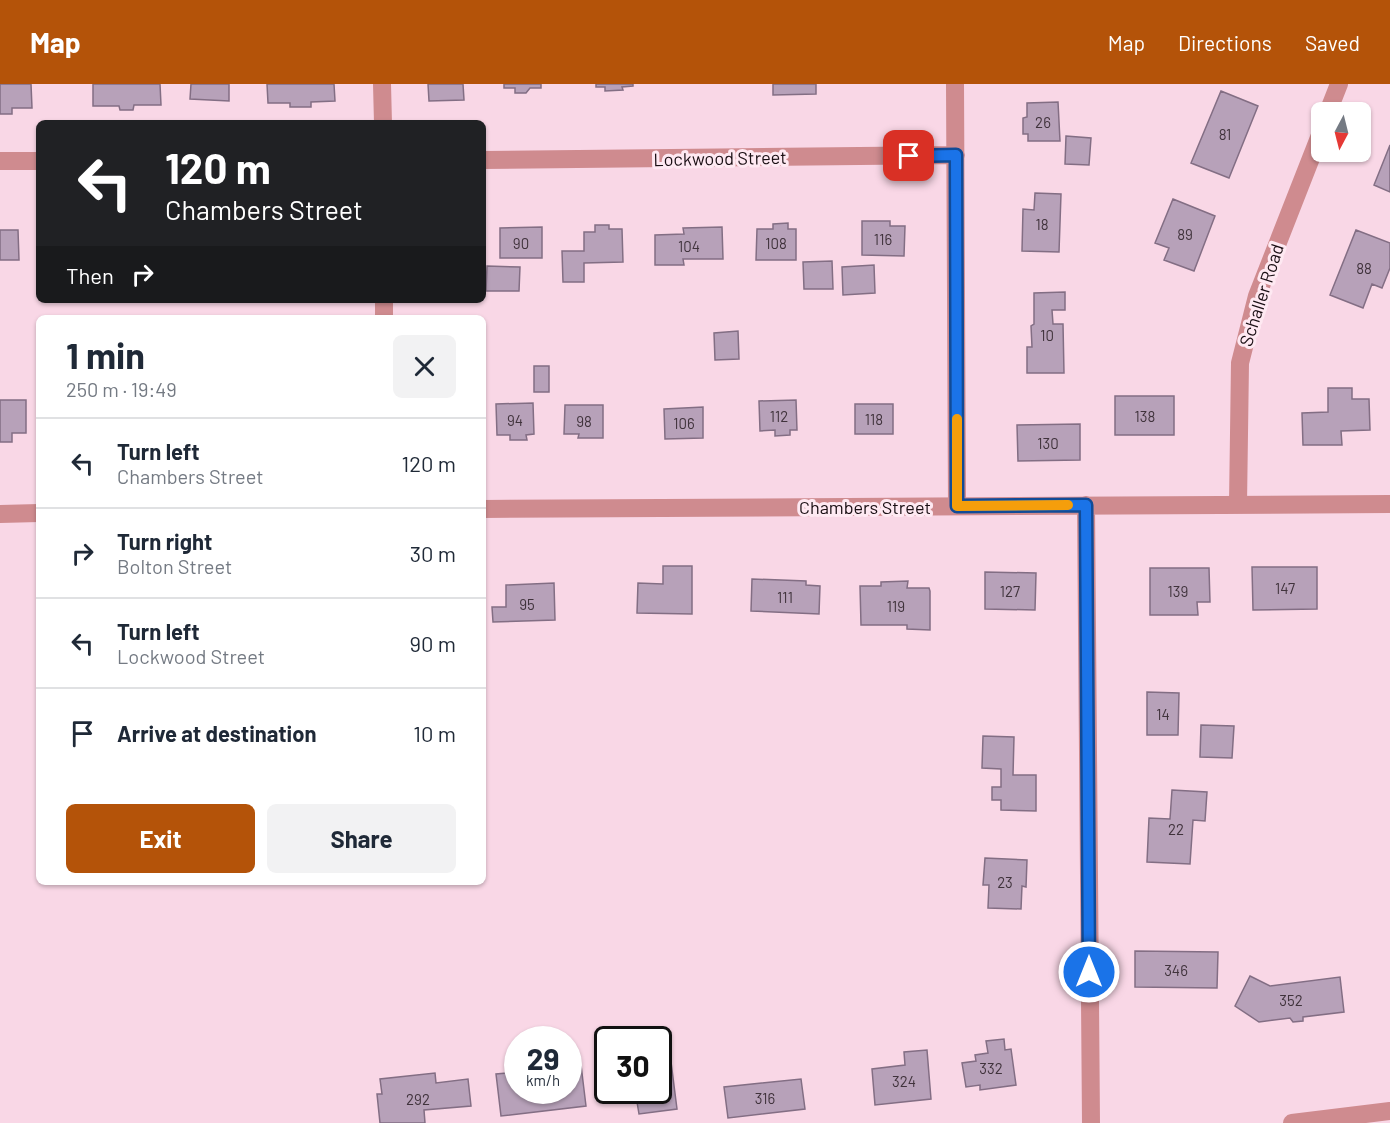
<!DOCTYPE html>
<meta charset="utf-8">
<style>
body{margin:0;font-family:Barlow,sans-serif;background:#f2f2f3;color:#1f2937;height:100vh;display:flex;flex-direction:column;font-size:22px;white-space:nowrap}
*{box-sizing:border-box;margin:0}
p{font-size:20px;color:#747a83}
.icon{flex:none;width:33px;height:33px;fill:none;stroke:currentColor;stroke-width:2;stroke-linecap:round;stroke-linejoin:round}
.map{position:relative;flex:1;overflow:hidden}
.sheet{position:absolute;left:36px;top:231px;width:450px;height:570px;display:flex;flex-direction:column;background:#fff;border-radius:9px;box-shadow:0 2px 4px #0004}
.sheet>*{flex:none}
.top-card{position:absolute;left:36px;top:36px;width:450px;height:183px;border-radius:9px;box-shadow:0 2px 4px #0004;background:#202124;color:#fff;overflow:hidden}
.needle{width:39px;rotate:187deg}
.tools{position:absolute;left:1311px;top:18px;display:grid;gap:12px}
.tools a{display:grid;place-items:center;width:60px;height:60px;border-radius:9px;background:#fff;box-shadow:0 2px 4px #0004;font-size:30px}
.speed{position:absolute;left:504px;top:942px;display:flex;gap:12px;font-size:30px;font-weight:700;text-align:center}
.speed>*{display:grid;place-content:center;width:78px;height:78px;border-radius:50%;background:#fff;box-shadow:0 2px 4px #0004;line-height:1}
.speed small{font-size:15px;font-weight:400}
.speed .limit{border:3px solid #111;border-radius:9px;background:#fff;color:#111}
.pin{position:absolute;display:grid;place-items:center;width:51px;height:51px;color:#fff;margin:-26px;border-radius:12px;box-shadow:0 3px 9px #0006}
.me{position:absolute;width:66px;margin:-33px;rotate:0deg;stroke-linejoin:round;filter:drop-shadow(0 0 4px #0008)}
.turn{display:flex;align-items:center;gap:21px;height:126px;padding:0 30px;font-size:27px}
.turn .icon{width:78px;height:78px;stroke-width:2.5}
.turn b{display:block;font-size:42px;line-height:51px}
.then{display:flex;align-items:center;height:57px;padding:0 30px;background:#0003;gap:12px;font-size:22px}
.round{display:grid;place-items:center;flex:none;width:63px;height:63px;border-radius:9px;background:#f2f2f3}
.overview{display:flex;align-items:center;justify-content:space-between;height:102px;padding:0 30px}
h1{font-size:36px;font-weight:700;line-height:45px}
.cta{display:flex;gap:12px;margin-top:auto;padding:12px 30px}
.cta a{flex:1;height:69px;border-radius:9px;background:#b45309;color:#fff;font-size:24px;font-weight:700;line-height:69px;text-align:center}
.cta a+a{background:#f2f2f3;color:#1f2937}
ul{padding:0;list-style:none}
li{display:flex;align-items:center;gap:18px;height:90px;padding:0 30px;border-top:2px solid #e0e1e3}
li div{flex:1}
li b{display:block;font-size:22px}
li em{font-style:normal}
header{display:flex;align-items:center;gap:36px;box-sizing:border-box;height:84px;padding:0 30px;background:#b45309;color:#fff}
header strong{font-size:28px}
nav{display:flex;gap:33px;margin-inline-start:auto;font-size:21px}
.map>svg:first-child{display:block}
.building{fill:#b7a1b9;stroke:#836e84;stroke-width:1.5}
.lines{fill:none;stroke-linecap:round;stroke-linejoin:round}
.minor{stroke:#cf8b8f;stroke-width:18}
.tertiary{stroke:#cf8b8f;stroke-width:18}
.route-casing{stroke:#114b97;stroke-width:15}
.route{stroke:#1a73e8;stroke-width:10}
.slow{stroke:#f59e0b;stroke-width:10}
.labels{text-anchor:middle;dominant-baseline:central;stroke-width:6;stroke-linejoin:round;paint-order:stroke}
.number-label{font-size:15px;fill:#40333c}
.street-label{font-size:18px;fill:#190e13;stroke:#fee9f2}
</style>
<header>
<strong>Map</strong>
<nav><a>Map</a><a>Directions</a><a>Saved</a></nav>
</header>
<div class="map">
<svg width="1390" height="1039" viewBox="0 0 1390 1039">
<rect width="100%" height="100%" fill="#f9d7e6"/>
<path class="building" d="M 0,0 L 31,0 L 32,24 L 12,24 L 12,30 L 0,30 Z
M 93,0 L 160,0 L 161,21 L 134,21 L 133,26 L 120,26 L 119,22 L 93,22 Z
M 191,0 L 229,0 L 229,17 L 190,15 Z
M 267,0 L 334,0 L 335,17 L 311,18 L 311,23 L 290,23 L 290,19 L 268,19 Z
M 428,0 L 463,0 L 464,16 L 429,17 Z
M 504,0 L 541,0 L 541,4 L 530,4 L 526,9 L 515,9 L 515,4 L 504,4 Z
M 596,0 L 633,0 L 633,2 L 622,3 L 623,6 L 605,7 L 605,3 L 596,3 Z
M 773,0 L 816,0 L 816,10 L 773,11 Z
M 1221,7 L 1258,22 L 1229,94 L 1191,79 Z
M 1058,18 L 1060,57 L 1028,57 L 1028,50 L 1023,50 L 1023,34 L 1027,33 L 1027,19 Z
M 1066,52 L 1091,54 L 1089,81 L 1065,80 Z
M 1390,61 L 1390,108 L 1374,101 Z
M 1035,109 L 1061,110 L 1059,168 L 1022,167 L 1023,125 L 1034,126 Z
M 1173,115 L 1215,132 L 1194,187 L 1164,176 L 1169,164 L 1155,159 Z
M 862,137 L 890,137 L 890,142 L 905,142 L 904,172 L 862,171 Z
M 788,139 L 788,145 L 796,145 L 796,176 L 756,176 L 757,145 L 773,145 L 773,140 Z
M 595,141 L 609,141 L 609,145 L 622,145 L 623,178 L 584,179 L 584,198 L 563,198 L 562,167 L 584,167 L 584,148 L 595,148 Z
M 542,143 L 542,174 L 500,174 L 500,144 Z
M 722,143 L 723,175 L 683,175 L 684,181 L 655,181 L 655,151 L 684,150 L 683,144 Z
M 0,146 L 18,146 L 19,176 L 0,176 Z
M 1356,146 L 1390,159 L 1390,184 L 1382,204 L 1372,200 L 1363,224 L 1330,211 Z
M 832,177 L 833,205 L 804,205 L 803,178 Z
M 874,181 L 875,209 L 843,211 L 842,183 Z
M 487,182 L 520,183 L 519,207 L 486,207 Z
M 1065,208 L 1065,226 L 1052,226 L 1053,240 L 1063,240 L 1064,289 L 1027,289 L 1027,263 L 1032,263 L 1031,242 L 1034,240 L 1034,209 Z
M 738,247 L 739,275 L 715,276 L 714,249 Z
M 534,282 L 549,282 L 549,308 L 534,308 Z
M 1328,304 L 1352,304 L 1352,315 L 1369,315 L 1370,346 L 1341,347 L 1342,361 L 1303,361 L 1302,329 L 1328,328 Z
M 1115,312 L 1174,312 L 1174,351 L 1115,351 Z
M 0,316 L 26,316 L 26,349 L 12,349 L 12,358 L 0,358 Z
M 796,316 L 797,346 L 790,346 L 790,351 L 775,352 L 775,346 L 760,347 L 759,317 Z
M 533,319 L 534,350 L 526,351 L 527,356 L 510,356 L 510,351 L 497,351 L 496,320 Z
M 855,320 L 893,320 L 893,350 L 855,350 Z
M 565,321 L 603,321 L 603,354 L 578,354 L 579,350 L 564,350 Z
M 703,323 L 703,354 L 665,355 L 664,325 Z
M 1080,340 L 1080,376 L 1018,377 L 1017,341 Z
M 663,482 L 692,482 L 692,530 L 637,529 L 638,499 L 663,500 Z
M 1252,483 L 1317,483 L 1317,525 L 1253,526 Z
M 1150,484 L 1209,484 L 1210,518 L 1197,518 L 1198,531 L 1150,531 Z
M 985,488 L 1036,489 L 1035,526 L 985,525 Z
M 752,495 L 806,497 L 806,501 L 820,502 L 819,530 L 751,527 Z
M 908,497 L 907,504 L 929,504 L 930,507 L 930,546 L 907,545 L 907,541 L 861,541 L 860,502 L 881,502 L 881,498 Z
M 554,499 L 555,536 L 493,538 L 492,523 L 506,523 L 506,501 Z
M 1147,608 L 1179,609 L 1178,651 L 1147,651 Z
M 1201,641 L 1234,642 L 1232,674 L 1200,673 Z
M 983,652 L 1014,653 L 1013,691 L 1036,691 L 1036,727 L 1001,726 L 1001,716 L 992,716 L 992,703 L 1001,703 L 1001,685 L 982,684 Z
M 1172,706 L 1207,708 L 1205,737 L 1193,736 L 1190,780 L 1147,778 L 1149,734 L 1170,735 Z
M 985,774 L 1027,776 L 1026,803 L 1022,802 L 1021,825 L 988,824 L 989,801 L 983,801 Z
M 1135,867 L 1218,868 L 1217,904 L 1135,903 Z
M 1250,892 L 1270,902 L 1340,893 L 1344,928 L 1303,933 L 1303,937 L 1293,938 L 1290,934 L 1259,938 L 1235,922 Z
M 1004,955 L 1005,966 L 1011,965 L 1016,1001 L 980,1006 L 980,1001 L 966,1003 L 962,979 L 976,977 L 975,971 L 988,969 L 986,957 Z
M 602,961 L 608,961 L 608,988 L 603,988 Z
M 927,966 L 931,1015 L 875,1021 L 872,985 L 905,981 L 904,968 Z
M 670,970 L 677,1025 L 639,1030 L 635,1006 L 658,1006 L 658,972 Z
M 581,981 L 586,1022 L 501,1032 L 496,990 L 518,988 L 518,1006 L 568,1006 L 568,982 Z
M 435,989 L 436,999 L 468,995 L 471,1022 L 424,1026 L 425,1039 L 380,1039 L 377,1010 L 382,1010 L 380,995 Z
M 801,995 L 805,1025 L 728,1034 L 724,1003 Z"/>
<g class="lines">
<path class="minor" d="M 382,0 L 383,39
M 955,0 L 957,422
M 1328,28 L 1339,0
M 483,76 L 956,71
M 0,77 L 39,77
M 384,234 L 384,216
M 1238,420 L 1240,279 L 1257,212 L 1322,46
M 1086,421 L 1091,1039
M 483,425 L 1390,420
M 0,430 L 39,429"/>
<path class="tertiary" d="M 1292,1039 L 1390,1027"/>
</g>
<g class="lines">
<g class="route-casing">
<path id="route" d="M 909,72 L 956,71 L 957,422 L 1086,421 L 1089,888"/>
</g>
<use href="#route" class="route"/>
<path class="slow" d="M 957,335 L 957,422 L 1068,421"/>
</g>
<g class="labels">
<g class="number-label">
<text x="1043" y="38">26</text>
<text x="1225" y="50">81</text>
<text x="1042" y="140">18</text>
<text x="1185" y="150">89</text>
<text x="883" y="155">116</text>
<text x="521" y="159">90</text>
<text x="776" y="159">108</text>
<text x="689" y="162">104</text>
<text x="1364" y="184">88</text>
<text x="1047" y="251">10</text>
<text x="779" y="332">112</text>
<text x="1145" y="332">138</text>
<text x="874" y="335">118</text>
<text x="515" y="336">94</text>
<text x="584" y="337">98</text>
<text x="684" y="339">106</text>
<text x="1048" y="359">130</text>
<text x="1285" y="504">147</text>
<text x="1010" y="507">127</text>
<text x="1178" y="507">139</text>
<text x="785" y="513">111</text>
<text x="527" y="520">95</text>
<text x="896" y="522">119</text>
<text x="1163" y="630">14</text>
<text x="1176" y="745">22</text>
<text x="1005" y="798">23</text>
<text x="1176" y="886">346</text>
<text x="1291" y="916">352</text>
<text x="991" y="984">332</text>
<text x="904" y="997">324</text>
<text x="765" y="1014">316</text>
<text x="418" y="1015">292</text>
</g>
<g class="street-label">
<text transform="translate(720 74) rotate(-1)">Lockwood Street</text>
<text transform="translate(1261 211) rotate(-72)">Schaller Road</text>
<text x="865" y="423">Chambers Street</text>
</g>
</g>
</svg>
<div class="tools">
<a><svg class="needle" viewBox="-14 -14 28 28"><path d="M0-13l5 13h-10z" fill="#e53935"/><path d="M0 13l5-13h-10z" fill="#747a83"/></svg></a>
</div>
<div class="speed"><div>29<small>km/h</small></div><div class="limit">30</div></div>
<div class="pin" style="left:909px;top:72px;background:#d93025"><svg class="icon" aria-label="arrive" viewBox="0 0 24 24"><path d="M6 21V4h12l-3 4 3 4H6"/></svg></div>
<svg class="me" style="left:1089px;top:888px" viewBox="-20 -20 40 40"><circle r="17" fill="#1a73e8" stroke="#fff" stroke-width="3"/><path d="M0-11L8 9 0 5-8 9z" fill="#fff"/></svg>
<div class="top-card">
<div class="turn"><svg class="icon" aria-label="left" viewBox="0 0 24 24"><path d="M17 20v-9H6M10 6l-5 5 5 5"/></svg><div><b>120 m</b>Chambers Street</div></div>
<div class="then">Then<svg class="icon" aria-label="right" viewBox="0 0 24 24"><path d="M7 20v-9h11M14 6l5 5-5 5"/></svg></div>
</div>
<section class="sheet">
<div class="overview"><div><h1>1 min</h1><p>250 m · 19:49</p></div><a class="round"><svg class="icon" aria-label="close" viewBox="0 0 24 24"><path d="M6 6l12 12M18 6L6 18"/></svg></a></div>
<ul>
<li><svg class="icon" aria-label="left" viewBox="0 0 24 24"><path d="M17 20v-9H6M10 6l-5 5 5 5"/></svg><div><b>Turn left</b><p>Chambers Street</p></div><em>120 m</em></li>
<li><svg class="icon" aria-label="right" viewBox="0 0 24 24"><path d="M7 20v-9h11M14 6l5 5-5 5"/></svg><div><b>Turn right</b><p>Bolton Street</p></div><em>30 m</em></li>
<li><svg class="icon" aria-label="left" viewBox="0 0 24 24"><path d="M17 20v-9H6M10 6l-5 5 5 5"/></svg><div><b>Turn left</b><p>Lockwood Street</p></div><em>90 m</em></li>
<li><svg class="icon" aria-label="arrive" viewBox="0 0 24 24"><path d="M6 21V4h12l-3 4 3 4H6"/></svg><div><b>Arrive at destination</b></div><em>10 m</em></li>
</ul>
<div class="cta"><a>Exit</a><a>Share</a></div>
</section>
</div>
